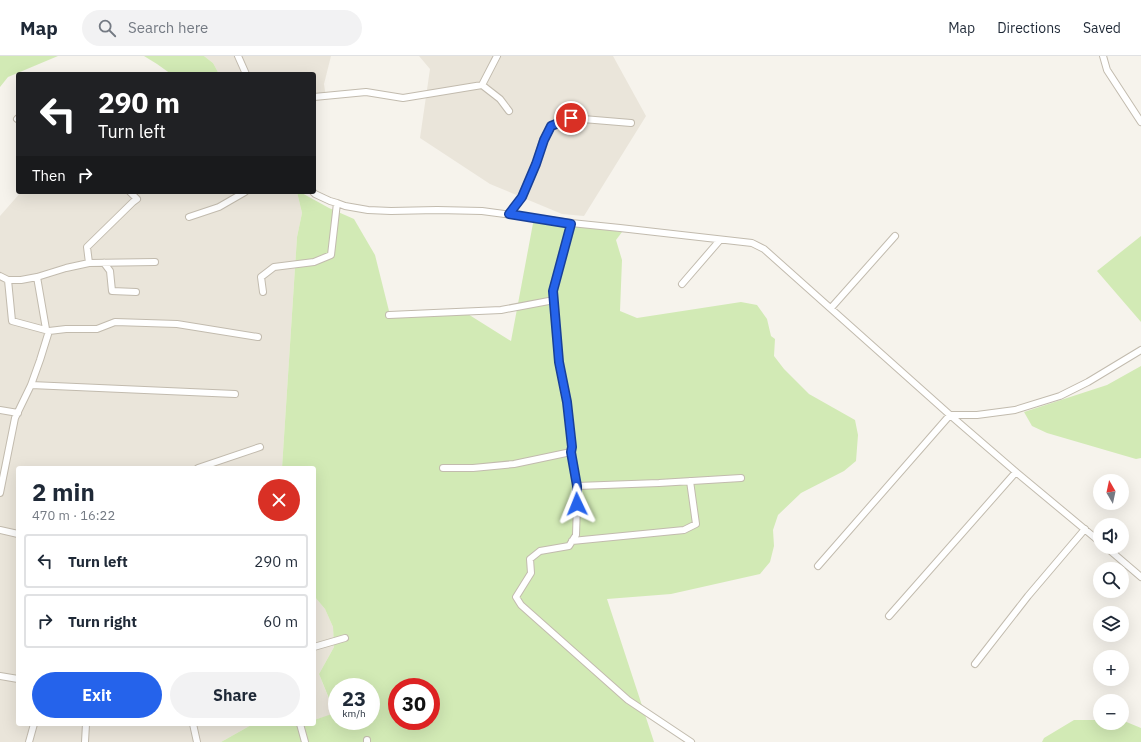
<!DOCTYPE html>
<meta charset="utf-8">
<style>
body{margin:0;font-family:"IBM Plex Sans",sans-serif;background:#f2f2f3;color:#1f2937;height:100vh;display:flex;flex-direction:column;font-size:15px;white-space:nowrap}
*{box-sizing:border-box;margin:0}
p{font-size:13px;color:#747a83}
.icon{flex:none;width:22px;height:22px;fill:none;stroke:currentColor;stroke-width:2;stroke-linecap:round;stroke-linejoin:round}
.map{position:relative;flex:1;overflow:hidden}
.side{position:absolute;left:16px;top:410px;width:300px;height:260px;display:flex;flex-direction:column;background:#fff;border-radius:4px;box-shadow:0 4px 16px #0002}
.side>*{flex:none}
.guide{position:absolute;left:16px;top:16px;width:300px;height:122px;border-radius:4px;box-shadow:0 4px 16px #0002;background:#202124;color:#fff;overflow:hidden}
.needle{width:26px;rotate:351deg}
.tools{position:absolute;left:1093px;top:418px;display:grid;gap:8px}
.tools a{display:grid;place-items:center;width:36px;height:36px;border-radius:50%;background:#fff;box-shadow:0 4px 16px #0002;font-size:20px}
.speed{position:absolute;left:328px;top:622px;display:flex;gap:8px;font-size:20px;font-weight:700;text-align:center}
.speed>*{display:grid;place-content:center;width:52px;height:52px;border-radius:50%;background:#fff;box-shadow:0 4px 16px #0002;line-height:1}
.speed small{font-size:10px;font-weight:400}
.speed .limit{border:6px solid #d22;background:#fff;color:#111}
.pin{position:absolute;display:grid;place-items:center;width:34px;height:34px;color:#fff;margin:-17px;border:2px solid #fff;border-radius:50%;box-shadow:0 1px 4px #0007}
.me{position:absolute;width:44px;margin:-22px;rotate:358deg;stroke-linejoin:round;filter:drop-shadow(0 0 3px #0008)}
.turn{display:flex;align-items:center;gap:14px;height:84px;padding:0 16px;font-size:18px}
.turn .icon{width:52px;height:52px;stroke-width:2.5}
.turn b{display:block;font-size:28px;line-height:34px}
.then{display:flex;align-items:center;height:38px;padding:0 16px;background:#0003;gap:8px;font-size:15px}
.round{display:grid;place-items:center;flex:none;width:42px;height:42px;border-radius:21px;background:#f2f2f3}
.headline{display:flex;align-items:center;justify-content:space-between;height:68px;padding:0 16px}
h1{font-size:24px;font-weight:700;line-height:30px}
.cta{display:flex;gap:8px;margin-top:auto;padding:8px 16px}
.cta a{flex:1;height:46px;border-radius:24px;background:#2563eb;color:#fff;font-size:16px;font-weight:700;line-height:46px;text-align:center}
.cta a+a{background:#f2f2f3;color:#1f2937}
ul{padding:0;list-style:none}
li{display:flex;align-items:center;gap:12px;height:54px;margin:0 8px 6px;padding:0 8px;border:2px solid #e0e1e3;border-radius:4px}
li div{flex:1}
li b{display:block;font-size:15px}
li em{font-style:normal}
header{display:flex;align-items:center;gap:24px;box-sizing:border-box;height:56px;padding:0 20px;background:#fff;border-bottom:1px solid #e0e1e3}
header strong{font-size:19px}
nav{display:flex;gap:22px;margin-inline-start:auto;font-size:14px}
.search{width:280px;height:36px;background:#f2f2f3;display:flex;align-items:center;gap:10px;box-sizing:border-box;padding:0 14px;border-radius:22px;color:#747a83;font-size:15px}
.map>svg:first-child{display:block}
.residential{fill:#eae5da}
.green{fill:#d2eab5;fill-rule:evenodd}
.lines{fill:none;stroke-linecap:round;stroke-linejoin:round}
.minor-casing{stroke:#c2bbae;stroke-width:8}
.minor{stroke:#fff;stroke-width:6}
.route-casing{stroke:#184099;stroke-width:10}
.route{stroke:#2563eb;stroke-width:7}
</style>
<header>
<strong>Map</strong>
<div class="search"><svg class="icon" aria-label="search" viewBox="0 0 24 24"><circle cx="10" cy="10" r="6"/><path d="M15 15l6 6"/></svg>Search here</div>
<nav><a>Map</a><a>Directions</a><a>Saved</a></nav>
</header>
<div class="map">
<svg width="1141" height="686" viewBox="0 0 1141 686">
<rect width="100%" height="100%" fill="#f6f3ec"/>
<path class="residential" d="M 204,0 L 331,0 L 324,28 L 326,42 L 314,43 L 314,18 L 219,18 L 213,7 Z
M 419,0 L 613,0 L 646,60 L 584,160 L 562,158 L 490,128 L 420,82 L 430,13 Z
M 21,136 L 297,136 L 302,157 L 297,181 L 282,412 L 18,412 L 18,668 L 253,668 L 221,686 L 0,686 L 0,160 Z
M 314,540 L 325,553 L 333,571 L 334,591 L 319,618 L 335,658 L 314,664 Z"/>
<path class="green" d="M 0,0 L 58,0 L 8,21 L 0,31 Z
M 144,0 L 204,0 L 213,7 L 219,18 L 171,18 L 157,8 Z
M 297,136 L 300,136 L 329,152 L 354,163 L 375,199 L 390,259 L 463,255 L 511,285 L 534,162 L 622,176 L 616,184 L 622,204 L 620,255 L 637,262 L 741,246 L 757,249 L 767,263 L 771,280 L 775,283 L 774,300 L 784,313 L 809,338 L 855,364 L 858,379 L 856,405 L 844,415 L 801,437 L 778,459 L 773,474 L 774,490 L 770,506 L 760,518 L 671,538 L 607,543 L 654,686 L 221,686 L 253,668 L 314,668 L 314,664 L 335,657 L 319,618 L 334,591 L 333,571 L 325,553 L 314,540 L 314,412 L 282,412 L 297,181 L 302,157 ZM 337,631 L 371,631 L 371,665 L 337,665 ZM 397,631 L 431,631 L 431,665 L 397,665 Z
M 1141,180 L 1141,266 L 1097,215 Z
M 1141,310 L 1141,402 L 1136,403 L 1047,377 L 1032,370 L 1024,356 L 1107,329 Z
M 1074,664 L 1100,664 L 1100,667 L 1122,667 L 1122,665 L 1124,665 L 1141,672 L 1141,686 L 1042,686 L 1044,682 Z"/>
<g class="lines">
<g class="minor-casing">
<path id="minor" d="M 238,0 L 246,18
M 1103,0 L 1107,14 L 1141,66
M 482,29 L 500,43 L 509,55
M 314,41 L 366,36 L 403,42 L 482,29 L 497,0
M 17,63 L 18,62
M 313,136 L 315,138 L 330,145 L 337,147 L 345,150 L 368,154 L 391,155 L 437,154 L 482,155 L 571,167 L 620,172 L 752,187 L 764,193 L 950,359 L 977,359 L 1015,354 L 1060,340 L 1088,326 L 1141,294
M 509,158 L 522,141 L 536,108 L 543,84 L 551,71 L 571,62 L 631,67
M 189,161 L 219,151 L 245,136
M 571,167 L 553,235 L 559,306 L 567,345 L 572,391 L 571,396 L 577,430 L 577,448 L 576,479 L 569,490 L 540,495 L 530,503 L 531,517 L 516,541 L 521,549 L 628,644 L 691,686
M 89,207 L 87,191 L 133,146 L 137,143 L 130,136
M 104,207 L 110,215 L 112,235 L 136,236
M 0,220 L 8,224 L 21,224 L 37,221 L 66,212 L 89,207 L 155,206
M 8,224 L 12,265 L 49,275 L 66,273 L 97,273 L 115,266 L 177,268 L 258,281
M 682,228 L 720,184
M 263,236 L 261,221 L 274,211 L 314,206 L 331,199 L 337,147
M 831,252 L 895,180
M 389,259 L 501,254 L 554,244
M 31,329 L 235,338
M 0,354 L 18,357
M 198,412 L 260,391
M 443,412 L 473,412 L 514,408 L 571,396
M 1016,416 L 1100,486
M 577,430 L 659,427 L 741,422
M 0,437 L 15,362 L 31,329 L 40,304 L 49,275 L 46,273 L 37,221
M 0,474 L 18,478
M 572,485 L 684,474 L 696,468 L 690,425
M 1106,491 L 1141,521
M 818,510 L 950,359 L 1016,416 L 889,560
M 314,591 L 345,582
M 975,608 L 1028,540 L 1085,473
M 0,620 L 18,623
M 193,668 L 197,686
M 300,668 L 305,686
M 367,684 L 367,686
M 29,686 L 34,668
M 85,686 L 86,668"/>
</g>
<use href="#minor" class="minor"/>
</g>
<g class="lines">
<g class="route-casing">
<path id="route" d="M 571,62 L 551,70 L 544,84 L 536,108 L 522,141 L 509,158 L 571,168 L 553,235 L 559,306 L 567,346 L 572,391 L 571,396 L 577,430 L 577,448"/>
</g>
<use href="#route" class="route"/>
</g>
</svg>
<div class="tools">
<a><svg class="needle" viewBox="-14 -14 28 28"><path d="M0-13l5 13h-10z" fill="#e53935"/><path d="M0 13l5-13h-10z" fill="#747a83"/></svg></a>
<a><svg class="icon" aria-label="sound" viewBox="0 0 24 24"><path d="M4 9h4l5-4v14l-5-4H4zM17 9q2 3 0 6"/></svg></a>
<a><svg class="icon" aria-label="search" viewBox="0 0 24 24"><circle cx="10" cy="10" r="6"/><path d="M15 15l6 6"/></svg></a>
<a><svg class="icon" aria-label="layers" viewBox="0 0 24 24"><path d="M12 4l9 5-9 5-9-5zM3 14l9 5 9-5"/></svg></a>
<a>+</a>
<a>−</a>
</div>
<div class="speed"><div>23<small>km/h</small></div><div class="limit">30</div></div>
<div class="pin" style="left:571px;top:62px;background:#d93025"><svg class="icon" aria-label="arrive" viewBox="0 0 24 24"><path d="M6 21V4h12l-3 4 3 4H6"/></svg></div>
<svg class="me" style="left:577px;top:448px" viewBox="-20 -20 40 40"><path d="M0-17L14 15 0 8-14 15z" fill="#2563eb" stroke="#fff" stroke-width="4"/></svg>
<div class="guide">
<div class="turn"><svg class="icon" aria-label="left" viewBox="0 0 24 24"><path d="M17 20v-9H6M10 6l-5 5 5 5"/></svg><div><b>290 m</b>Turn left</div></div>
<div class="then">Then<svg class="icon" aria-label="right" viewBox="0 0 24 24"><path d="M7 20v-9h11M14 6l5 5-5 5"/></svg></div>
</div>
<section class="side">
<div class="headline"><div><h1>2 min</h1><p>470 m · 16:22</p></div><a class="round" style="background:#d93025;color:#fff"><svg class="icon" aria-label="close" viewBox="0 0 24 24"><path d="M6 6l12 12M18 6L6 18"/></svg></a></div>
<ul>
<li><svg class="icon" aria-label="left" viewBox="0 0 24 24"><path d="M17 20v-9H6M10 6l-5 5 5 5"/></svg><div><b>Turn left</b></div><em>290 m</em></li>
<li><svg class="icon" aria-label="right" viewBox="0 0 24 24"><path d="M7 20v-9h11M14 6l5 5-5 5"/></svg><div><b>Turn right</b></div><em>60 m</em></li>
</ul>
<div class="cta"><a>Exit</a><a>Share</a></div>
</section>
</div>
